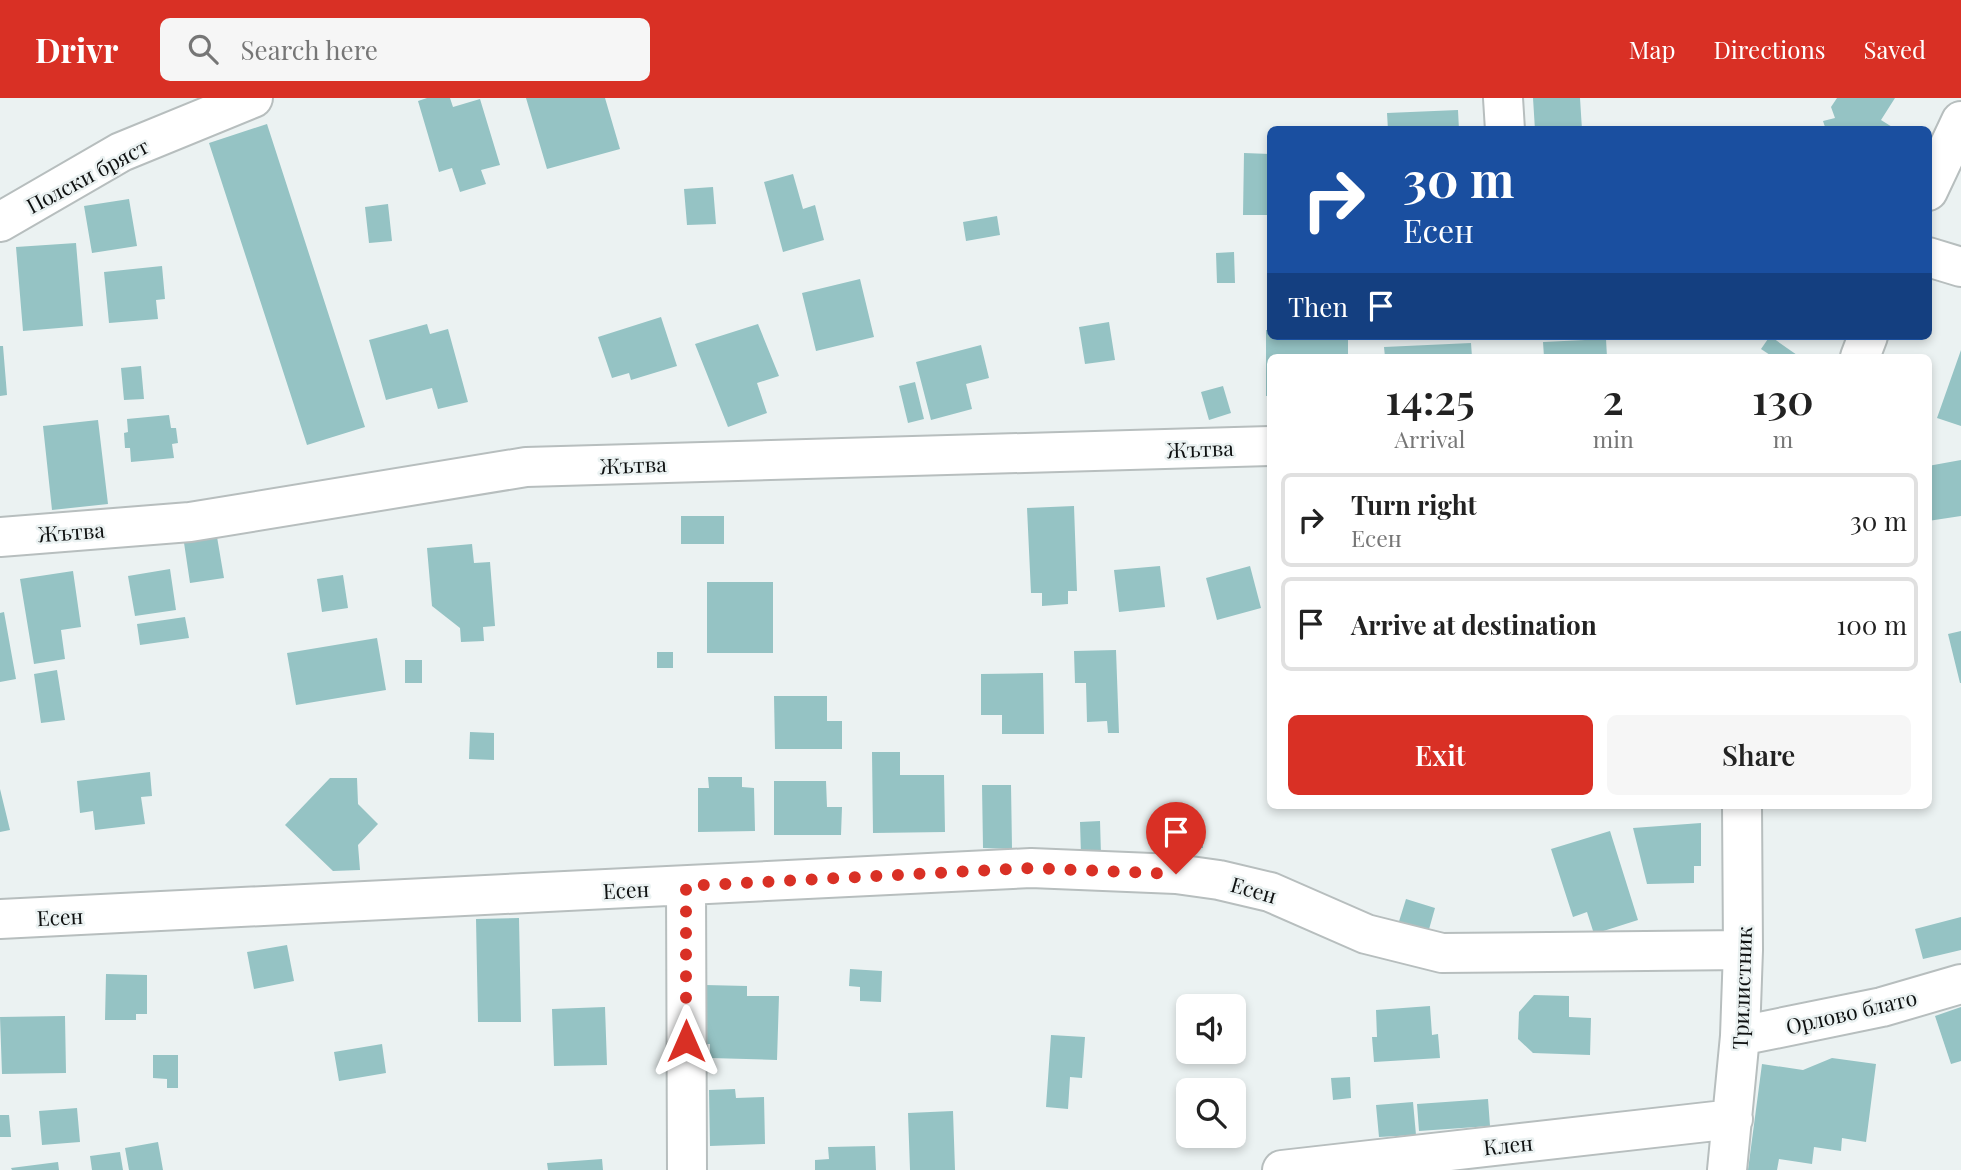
<!DOCTYPE html>
<meta charset="utf-8">
<style>
body{margin:0;font-family:"Playfair Display",serif;background:#f6f6f6;color:#222;height:100vh;display:flex;flex-direction:column;font-size:26px;white-space:nowrap}
*{box-sizing:border-box;margin:0}
p{font-size:23px;color:#767676}
.icon{flex:none;width:38px;height:38px;fill:none;stroke:currentColor;stroke-width:2;stroke-linecap:round;stroke-linejoin:round}
.map{position:relative;flex:1;overflow:hidden}
.side{position:absolute;left:1267px;top:256px;width:665px;height:455px;display:flex;flex-direction:column;background:#fff;border-radius:10px;box-shadow:0 4px 10px #0003}
.side>*{flex:none}
.top-card{position:absolute;left:1267px;top:28px;width:665px;height:214px;border-radius:10px;box-shadow:0 4px 10px #0003;background:#1a4fa0;color:#fff;overflow:hidden}
.buttons{position:absolute;left:1176px;top:896px;display:grid;gap:14px}
.buttons a{display:grid;place-items:center;width:70px;height:70px;border-radius:10px;background:#fff;box-shadow:0 4px 10px #0003;font-size:35px}
.pin{position:absolute;display:grid;place-items:center;width:60px;height:60px;color:#fff;margin:-72px -30px;border-radius:50% 50% 50% 0;rotate:-45deg;box-shadow:0 0 7px #0007}
.pin .icon{rotate:45deg}
.me{position:absolute;width:77px;margin:-38px;rotate:0deg;stroke-linejoin:round;filter:drop-shadow(0 0 5px #0008)}
.turn{display:flex;align-items:center;gap:24px;height:147px;padding:0 21px;font-size:32px}
.turn .icon{width:91px;height:91px;stroke-width:2.5}
.turn b{display:block;font-size:49px;line-height:60px}
.then{display:flex;align-items:center;height:66px;padding:0 21px;background:#0003;gap:14px;font-size:26px}
.eta{display:flex;justify-content:space-evenly;align-items:center;height:119px;text-align:center}
.eta b{font-size:42px;font-weight:600;line-height:49px}
.action{display:flex;gap:14px;margin-top:auto;padding:14px 21px}
.action a{flex:1;height:80px;border-radius:10px;background:#d93025;color:#fff;font-size:28px;font-weight:600;line-height:80px;text-align:center}
.action a+a{background:#f6f6f6;color:#222}
ul{padding:0;list-style:none}
li{display:flex;align-items:center;gap:21px;height:94px;margin:0 14px 10px;padding:0 7px;border:4px solid #e0e0e0;border-radius:10px}
li div{flex:1}
li b{display:block;font-size:26px}
li em{font-style:normal}
header{display:flex;align-items:center;gap:42px;box-sizing:border-box;height:98px;padding:0 35px;background:#d93025;color:#fff}
header strong{font-size:33px}
nav{display:flex;gap:38px;margin-inline-start:auto;font-size:24px}
.search{width:490px;height:63px;background:#f6f6f6;display:flex;align-items:center;gap:18px;box-sizing:border-box;padding:0 24px;border-radius:10px;color:#767676;font-size:26px}
.map>svg:first-child{display:block}
.building{fill:#95c3c4}
.lines{fill:none;stroke-linecap:round;stroke-linejoin:round}
.minor-casing{stroke:#b7bebe;stroke-width:42}
.minor{stroke:#fff;stroke-width:38}
.route{stroke:#d93025;stroke-width:12;stroke-dasharray:0 21.6}
.labels{text-anchor:middle;dominant-baseline:central;stroke-width:5;stroke-linejoin:round;paint-order:stroke}
.street-label{font-size:21px;fill:#0e1010;stroke:#ebf2f2}
</style>
<header>
<strong>Drivr</strong>
<div class="search"><svg class="icon" aria-label="search" viewBox="0 0 24 24"><circle cx="10" cy="10" r="6"/><path d="M15 15l6 6"/></svg>Search here</div>
<nav><a>Map</a><a>Directions</a><a>Saved</a></nav>
</header>
<div class="map">
<svg width="1961" height="1072" viewBox="0 0 1961 1072">
<rect width="100%" height="100%" fill="#ebf2f2"/>
<path class="building" d="M 427,0 L 450,0 L 453,9 L 480,1 L 500,67 L 481,72 L 486,86 L 460,94 L 452,70 L 439,74 L 418,3 Z
M 526,0 L 605,0 L 620,51 L 547,71 Z
M 1533,0 L 1580,0 L 1582,32 L 1535,32 Z
M 1837,0 L 1895,0 L 1881,22 L 1897,32 L 1826,32 L 1823,23 L 1835,20 L 1831,9 Z
M 1458,12 L 1459,32 L 1388,32 L 1387,15 Z
M 267,26 L 365,329 L 307,347 L 209,45 Z
M 1244,55 L 1270,56 L 1270,117 L 1243,117 Z
M 793,76 L 803,111 L 815,107 L 824,142 L 783,154 L 764,84 Z
M 713,89 L 716,126 L 687,127 L 684,91 Z
M 129,101 L 137,148 L 92,155 L 84,108 Z
M 388,106 L 392,143 L 369,145 L 365,109 Z
M 997,118 L 1000,137 L 966,143 L 963,124 Z
M 76,145 L 83,228 L 23,233 L 16,149 Z
M 1234,154 L 1235,185 L 1217,185 L 1216,155 Z
M 162,168 L 165,201 L 156,202 L 158,221 L 109,225 L 104,174 Z
M 860,181 L 874,239 L 816,253 L 802,195 Z
M 661,219 L 677,268 L 631,282 L 629,275 L 612,280 L 598,239 Z
M 1109,224 L 1115,262 L 1085,266 L 1079,229 Z
M 427,226 L 430,236 L 448,231 L 468,304 L 438,311 L 432,290 L 386,302 L 369,242 Z
M 758,226 L 779,278 L 757,285 L 767,315 L 728,329 L 695,246 Z
M 1266,232 L 1270,232 L 1270,238 L 1348,238 L 1348,259 L 1270,259 L 1270,298 L 1266,298 Z
M 1770,238 L 1797,257 L 1795,259 L 1773,259 L 1761,251 Z
M 1606,241 L 1607,259 L 1544,259 L 1543,244 Z
M 1471,245 L 1472,259 L 1385,259 L 1384,249 Z
M 981,247 L 989,280 L 966,286 L 972,311 L 931,322 L 916,264 Z
M 0,248 L 3,248 L 7,297 L 0,298 Z
M 1961,252 L 1961,328 L 1937,320 Z
M 141,268 L 144,301 L 124,302 L 121,270 Z
M 915,284 L 924,321 L 908,325 L 899,288 Z
M 1223,288 L 1231,315 L 1209,322 L 1201,294 Z
M 169,317 L 171,330 L 176,330 L 178,345 L 172,346 L 174,360 L 131,364 L 130,350 L 125,350 L 124,335 L 128,334 L 127,321 Z
M 98,322 L 108,406 L 52,412 L 43,328 Z
M 1961,362 L 1961,418 L 1928,423 L 1928,368 Z
M 1074,408 L 1077,493 L 1068,493 L 1068,506 L 1042,508 L 1042,495 L 1031,495 L 1027,410 Z
M 681,418 L 724,418 L 724,446 L 681,446 Z
M 216,433 L 224,480 L 190,485 L 183,438 Z
M 472,446 L 474,465 L 490,464 L 495,528 L 483,529 L 484,543 L 461,544 L 460,530 L 432,508 L 427,450 Z
M 1160,468 L 1165,509 L 1119,514 L 1114,472 Z
M 1250,468 L 1261,510 L 1217,522 L 1206,480 Z
M 170,471 L 176,512 L 135,518 L 128,478 Z
M 73,473 L 81,529 L 61,532 L 65,561 L 34,566 L 20,481 Z
M 343,477 L 348,510 L 322,514 L 317,481 Z
M 707,484 L 773,484 L 773,555 L 707,555 Z
M 4,514 L 16,581 L 0,584 L 0,515 Z
M 185,519 L 189,540 L 140,547 L 137,526 Z
M 1961,533 L 1961,585 L 1960,585 L 1948,536 Z
M 377,540 L 386,592 L 296,607 L 287,555 Z
M 1116,552 L 1119,635 L 1108,635 L 1107,623 L 1087,624 L 1086,585 L 1075,585 L 1074,553 Z
M 657,554 L 673,554 L 673,570 L 657,570 Z
M 405,562 L 422,562 L 422,585 L 405,585 Z
M 57,572 L 65,622 L 41,625 L 34,576 Z
M 1043,575 L 1044,636 L 1002,636 L 1002,617 L 981,617 L 981,576 Z
M 774,598 L 827,598 L 827,623 L 842,623 L 842,651 L 775,651 Z
M 470,634 L 494,635 L 494,662 L 469,661 Z
M 872,654 L 900,654 L 900,677 L 944,677 L 945,734 L 873,735 Z
M 150,674 L 152,698 L 141,699 L 145,726 L 95,732 L 93,713 L 80,715 L 77,683 Z
M 708,679 L 742,679 L 742,689 L 754,690 L 755,733 L 698,734 L 698,690 L 709,690 Z
M 330,680 L 357,680 L 358,706 L 378,726 L 358,747 L 360,772 L 333,773 L 285,727 Z
M 774,683 L 826,683 L 827,709 L 842,709 L 841,737 L 774,737 Z
M 982,687 L 1011,687 L 1012,751 L 983,750 Z
M 0,691 L 10,732 L 0,734 Z
M 1100,723 L 1101,757 L 1081,757 L 1080,724 Z
M 1171,724 L 1202,724 L 1203,750 L 1172,750 Z
M 1701,725 L 1701,768 L 1694,768 L 1694,785 L 1647,786 L 1633,730 Z
M 1610,733 L 1638,822 L 1594,836 L 1587,814 L 1573,819 L 1551,751 Z
M 1406,801 L 1435,810 L 1426,842 L 1396,833 Z
M 1961,819 L 1961,852 L 1923,861 L 1915,831 Z
M 519,820 L 521,924 L 478,924 L 476,821 Z
M 287,847 L 294,883 L 254,891 L 247,854 Z
M 850,871 L 882,873 L 881,904 L 860,903 L 860,889 L 849,888 Z
M 106,876 L 147,877 L 147,916 L 136,916 L 136,922 L 105,922 Z
M 705,887 L 747,888 L 747,898 L 779,898 L 777,962 L 710,960 L 710,946 L 704,946 Z
M 1534,897 L 1569,898 L 1569,919 L 1591,920 L 1590,957 L 1533,955 L 1518,941 L 1519,914 Z
M 1430,908 L 1432,937 L 1438,936 L 1440,960 L 1374,964 L 1372,939 L 1377,939 L 1376,912 Z
M 605,909 L 607,967 L 554,968 L 552,911 Z
M 1961,909 L 1961,963 L 1951,966 L 1935,918 Z
M 65,918 L 66,975 L 2,976 L 0,919 Z
M 1051,937 L 1085,939 L 1082,980 L 1070,979 L 1068,1011 L 1046,1009 Z
M 382,946 L 386,975 L 339,983 L 334,954 Z
M 153,957 L 178,957 L 178,990 L 167,990 L 167,981 L 153,980 Z
M 1832,960 L 1876,966 L 1866,1044 L 1842,1040 L 1841,1053 L 1814,1049 L 1812,1066 L 1779,1061 L 1777,1072 L 1748,1072 L 1762,966 L 1803,972 Z
M 1350,979 L 1351,1000 L 1333,1002 L 1331,980 Z
M 735,991 L 736,1000 L 764,999 L 765,1046 L 710,1048 L 709,992 Z
M 1488,1001 L 1490,1028 L 1419,1033 L 1417,1006 Z
M 1413,1004 L 1416,1037 L 1379,1039 L 1376,1007 Z
M 77,1010 L 80,1044 L 42,1047 L 39,1013 Z
M 953,1013 L 955,1072 L 910,1072 L 908,1015 Z
M 0,1017 L 9,1017 L 11,1039 L 0,1039 Z
M 158,1044 L 163,1072 L 129,1072 L 125,1050 Z
M 875,1048 L 876,1072 L 815,1072 L 815,1062 L 829,1061 L 828,1049 Z
M 120,1054 L 123,1072 L 92,1072 L 90,1058 Z
M 602,1061 L 603,1072 L 548,1072 L 547,1065 Z
M 58,1064 L 59,1072 L 12,1072 L 11,1070 Z"/>
<g class="lines">
<g class="minor-casing">
<path id="minor" d="M 1503,0 L 1505,32
M 1928,93 L 1961,23
M 0,124 L 121,54 L 253,0
M 1928,159 L 1961,169
M 1860,259 L 1868,238
M 0,439 L 190,424 L 526,369 L 1270,348
M 686,788 L 687,1072
M 0,821 L 1031,770 L 1176,776 L 1219,782 L 1270,794 L 1366,836 L 1442,855 L 1743,852
M 1740,938 L 1882,909 L 1961,886
M 1282,1072 L 1733,1021
M 1727,1072 L 1740,938 L 1743,852 L 1742,707"/>
</g>
<use href="#minor" class="minor"/>
</g>
<g class="lines">
<path class="route" d="M 686,943 L 686,788 L 1031,770 L 1176,776"/>
</g>
<g class="labels">
<g class="street-label">
<text transform="translate(87 77) rotate(-28)">Полски бряст</text>
<text transform="translate(1200 350) rotate(-2)">Жътва</text>
<text transform="translate(633 366) rotate(-2)">Жътва</text>
<text transform="translate(71 433) rotate(-4)">Жътва</text>
<text transform="translate(626 791) rotate(-3)">Есен</text>
<text transform="translate(1254 791) rotate(16)">Есен</text>
<text transform="translate(60 818) rotate(-3)">Есен</text>
<text transform="translate(1741 890) rotate(-88)">Трилистник</text>
<text transform="translate(1851 913) rotate(-13)">Орлово блато</text>
<text transform="translate(1508 1046) rotate(-6)">Клен</text>
</g>
</g>
</svg>
<div class="buttons">
<a><svg class="icon" aria-label="sound" viewBox="0 0 24 24"><path d="M4 9h4l5-4v14l-5-4H4zM17 9q2 3 0 6"/></svg></a>
<a><svg class="icon" aria-label="search" viewBox="0 0 24 24"><circle cx="10" cy="10" r="6"/><path d="M15 15l6 6"/></svg></a>
</div>
<div class="pin" style="left:1176px;top:776px;background:#d93025"><svg class="icon" aria-label="arrive" viewBox="0 0 24 24"><path d="M6 21V4h12l-3 4 3 4H6"/></svg></div>
<svg class="me" style="left:686px;top:943px" viewBox="-20 -20 40 40"><path d="M0-17L14 15 0 8-14 15z" fill="#d93025" stroke="#fff" stroke-width="4"/></svg>
<div class="top-card">
<div class="turn"><svg class="icon" aria-label="right" viewBox="0 0 24 24"><path d="M7 20v-9h11M14 6l5 5-5 5"/></svg><div><b>30 m</b>Есен</div></div>
<div class="then">Then<svg class="icon" aria-label="arrive" viewBox="0 0 24 24"><path d="M6 21V4h12l-3 4 3 4H6"/></svg></div>
</div>
<section class="side">
<div class="eta">
<div><b>14:25</b><p>Arrival</p></div>
<div><b>2</b><p>min</p></div>
<div><b>130</b><p>m</p></div>
</div>
<ul>
<li><svg class="icon" aria-label="right" viewBox="0 0 24 24"><path d="M7 20v-9h11M14 6l5 5-5 5"/></svg><div><b>Turn right</b><p>Есен</p></div><em>30 m</em></li>
<li><svg class="icon" aria-label="arrive" viewBox="0 0 24 24"><path d="M6 21V4h12l-3 4 3 4H6"/></svg><div><b>Arrive at destination</b></div><em>100 m</em></li>
</ul>
<div class="action"><a>Exit</a><a>Share</a></div>
</section>
</div>
